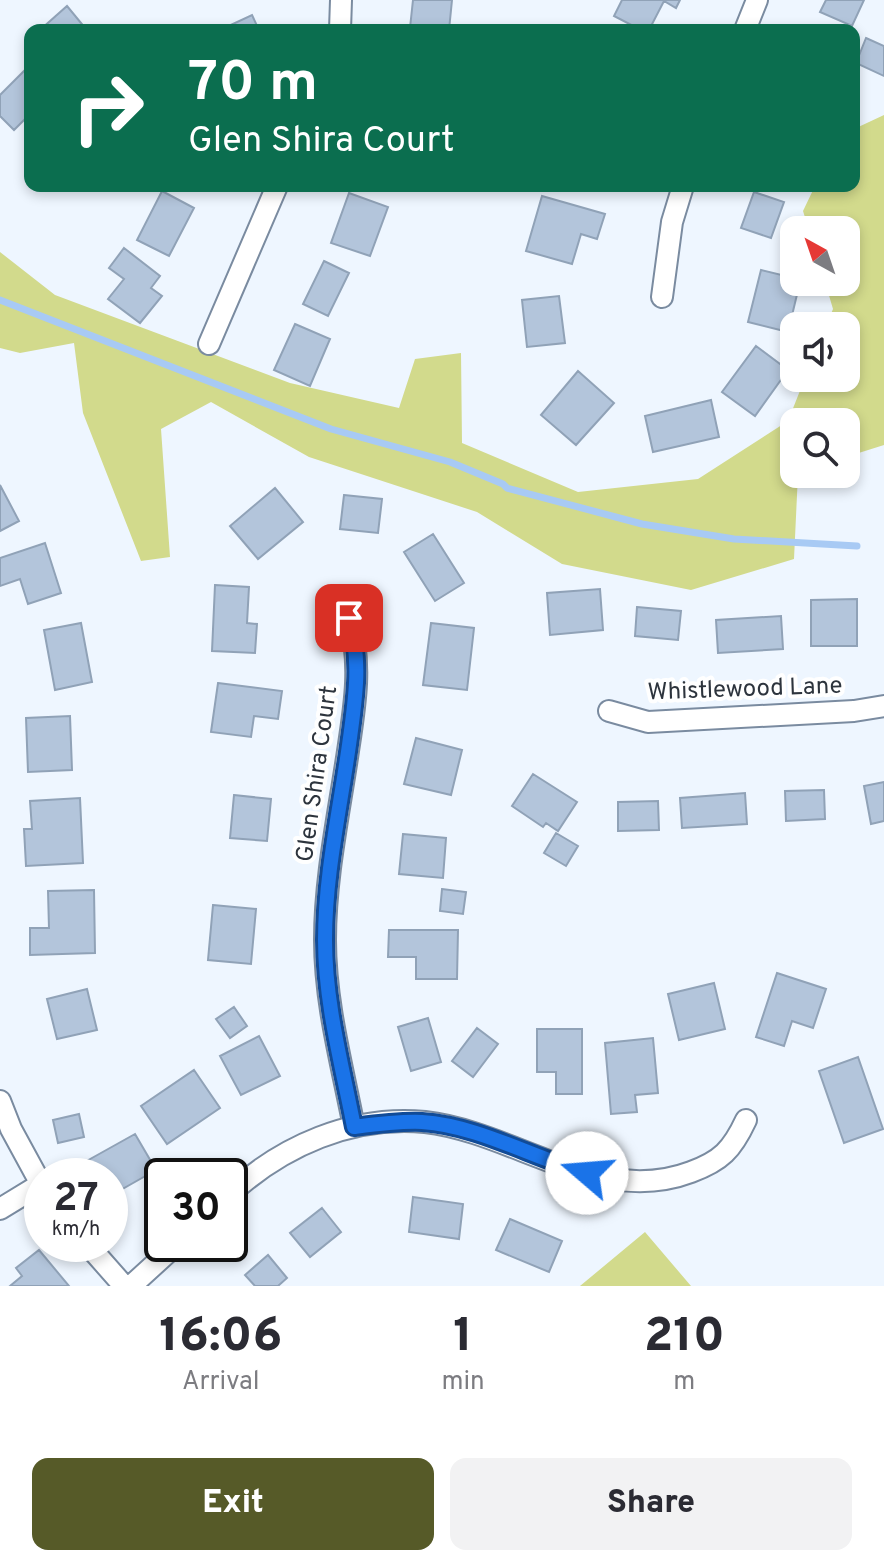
<!DOCTYPE html>
<style>
body{margin:0;font-family:Overpass,sans-serif;background:#f2f2f3;color:#2b2b33;height:100vh;display:flex;flex-direction:column;font-size:30px;white-space:nowrap}
*{box-sizing:border-box;margin:0}
p{font-size:26px;color:#7c7c81}
.icon{flex:none;width:44px;height:44px;fill:none;stroke:currentColor;stroke-width:2;stroke-linecap:round;stroke-linejoin:round}
.map{position:relative;height:1286px;overflow:hidden}
.sheet{display:flex;flex-direction:column;background:#fff;flex:1}
.sheet>*{flex:none}
.banner{position:absolute;left:24px;top:24px;width:836px;height:168px;border-radius:16px;box-shadow:0 4px 12px #0003;background:#0b6e4f;color:#fff;overflow:hidden}
.needle{width:52px;rotate:320deg}
.controls{position:absolute;left:780px;top:216px;display:grid;gap:16px}
.controls a{display:grid;place-items:center;width:80px;height:80px;border-radius:16px;background:#fff;box-shadow:0 4px 12px #0003;font-size:40px}
.speed{position:absolute;left:24px;top:1158px;display:flex;gap:16px;font-size:40px;font-weight:700;text-align:center}
.speed>*{display:grid;place-content:center;width:104px;height:104px;border-radius:50%;background:#fff;box-shadow:0 4px 12px #0003;line-height:1}
.speed small{font-size:20px;font-weight:400}
.speed .limit{border:4px solid #111;border-radius:12px;background:#fff;color:#111}
.pin{position:absolute;display:grid;place-items:center;width:68px;height:68px;color:#fff;margin:-34px;border-radius:16px;box-shadow:0 4px 12px #0006}
.me{position:absolute;width:88px;margin:-44px;rotate:288deg;stroke-linejoin:round;filter:drop-shadow(0 0 6px #0008)}
.turn{display:flex;align-items:center;gap:28px;height:168px;padding:0 32px;font-size:36px}
.turn .icon{width:104px;height:104px;stroke-width:2.5}
.turn b{display:block;font-size:56px;line-height:68px}
.eta{display:flex;justify-content:space-evenly;align-items:center;height:136px;text-align:center}
.eta b{font-size:48px;font-weight:800;line-height:56px}
.primary-button{display:flex;gap:16px;margin-top:auto;padding:16px 32px}
.primary-button a{flex:1;height:92px;border-radius:16px;background:#565a28;color:#fff;font-size:32px;font-weight:800;line-height:92px;text-align:center}
.primary-button a+a{background:#f2f2f3;color:#2b2b33}
.map>svg:first-child{display:block}
.green{fill:#d2da8c}
.lines{fill:none;stroke-linecap:round;stroke-linejoin:round}
.stream{stroke:#a8caf4;stroke-width:7}
.building{fill:#b3c5db;stroke:#90a2b7;stroke-width:2}
.minor-casing{stroke:#7a8ba0;stroke-width:24}
.minor{stroke:#fff;stroke-width:20}
.route-casing{stroke:#114b97;stroke-width:20}
.route{stroke:#1a73e8;stroke-width:14}
.labels{text-anchor:middle;dominant-baseline:central;stroke-width:8;stroke-linejoin:round;paint-order:stroke}
.street-label{font-size:24px;fill:#2d343d;stroke:#fff}
</style>
<div class="map">
<svg width="884" height="1286" viewBox="0 0 884 1286">
<rect width="100%" height="100%" fill="#eef6ff"/>
<path class="green" d="M 884,115 L 884,445 L 846,457 L 846,422 L 794,422 L 794,474 L 798,474 L 794,559 L 691,590 L 562,564 L 477,512 L 309,457 L 211,402 L 161,429 L 170,557 L 141,561 L 83,413 L 74,343 L 20,353 L 0,348 L 0,252 L 55,295 L 290,383 L 399,408 L 415,359 L 461,353 L 462,443 L 578,492 L 698,479 L 788,421 L 805,378 L 846,378 L 846,326 L 826,326 L 833,309 L 825,282 L 846,282 L 846,230 L 809,230 L 803,211 L 815,186 L 854,186 L 854,129 Z
M 645,1232 L 691,1286 L 580,1286 Z"/>
<g class="lines">
<path class="stream" d="M 0,300 L 331,429 L 450,462 L 503,484 L 507,488 L 642,524 L 734,539 L 857,546"/>
</g>
<path class="building" d="M 413,0 L 452,0 L 449,30 L 410,28 Z
M 622,0 L 680,0 L 676,8 L 664,1 L 649,30 L 641,30 L 614,16 Z
M 826,0 L 864,0 L 852,26 L 820,12 Z
M 67,6 L 86,29 L 40,30 Z
M 252,15 L 259,30 L 220,30 Z
M 866,38 L 884,46 L 884,76 L 856,63 Z
M 27,68 L 30,71 L 30,114 L 14,130 L 0,116 L 0,95 Z
M 162,191 L 194,208 L 169,256 L 137,240 Z
M 754,192 L 784,202 L 771,238 L 741,228 Z
M 349,193 L 388,207 L 370,256 L 331,243 Z
M 542,196 L 605,214 L 597,239 L 581,234 L 572,264 L 526,251 Z
M 124,248 L 160,276 L 151,288 L 162,296 L 140,323 L 108,299 L 124,279 L 109,268 Z
M 324,261 L 349,273 L 328,316 L 303,304 Z
M 761,270 L 794,278 L 794,282 L 800,282 L 788,332 L 748,322 Z
M 559,296 L 565,343 L 527,347 L 522,300 Z
M 295,324 L 330,339 L 310,386 L 274,370 Z
M 756,346 L 788,370 L 755,416 L 722,392 Z
M 578,371 L 614,403 L 576,445 L 541,415 Z
M 711,400 L 719,437 L 653,452 L 645,416 Z
M 0,485 L 19,521 L 0,531 Z
M 275,488 L 303,522 L 258,559 L 230,526 Z
M 344,495 L 382,499 L 378,533 L 340,529 Z
M 433,534 L 464,583 L 435,601 L 404,552 Z
M 45,543 L 61,593 L 28,604 L 20,579 L 0,586 L 0,558 Z
M 215,585 L 249,587 L 247,623 L 257,624 L 255,653 L 212,651 Z
M 600,589 L 603,630 L 550,635 L 547,593 Z
M 857,599 L 857,646 L 811,646 L 811,600 Z
M 637,607 L 681,611 L 678,640 L 635,636 Z
M 781,616 L 783,649 L 718,653 L 716,620 Z
M 81,623 L 92,682 L 55,690 L 44,630 Z
M 431,623 L 474,628 L 467,690 L 423,685 Z
M 218,683 L 282,691 L 278,719 L 254,716 L 251,737 L 211,732 Z
M 70,716 L 72,770 L 28,772 L 26,718 Z
M 416,738 L 462,750 L 451,795 L 404,784 Z
M 533,774 L 577,802 L 558,831 L 546,823 L 543,827 L 512,806 Z
M 884,782 L 884,821 L 871,824 L 864,786 Z
M 824,790 L 825,819 L 786,821 L 785,791 Z
M 745,793 L 747,824 L 682,828 L 680,798 Z
M 234,795 L 271,799 L 267,841 L 230,838 Z
M 80,798 L 83,863 L 26,866 L 24,829 L 32,829 L 30,801 Z
M 658,801 L 659,830 L 618,831 L 618,802 Z
M 556,833 L 578,846 L 566,866 L 544,853 Z
M 403,834 L 446,838 L 443,878 L 399,874 Z
M 442,889 L 466,892 L 463,914 L 440,911 Z
M 94,890 L 95,953 L 30,955 L 30,928 L 49,928 L 48,891 Z
M 213,905 L 256,909 L 251,964 L 208,960 Z
M 389,930 L 458,930 L 457,979 L 416,979 L 416,957 L 388,957 Z
M 777,973 L 826,989 L 813,1028 L 792,1021 L 784,1046 L 756,1037 Z
M 714,983 L 725,1029 L 679,1040 L 668,994 Z
M 87,989 L 97,1030 L 57,1039 L 47,999 Z
M 234,1007 L 247,1026 L 230,1038 L 216,1019 Z
M 428,1018 L 441,1062 L 411,1071 L 398,1027 Z
M 477,1028 L 498,1044 L 473,1077 L 452,1061 Z
M 537,1029 L 582,1029 L 582,1094 L 556,1094 L 556,1072 L 537,1072 Z
M 259,1036 L 280,1076 L 241,1095 L 220,1056 Z
M 653,1038 L 658,1093 L 635,1095 L 637,1112 L 611,1114 L 605,1043 Z
M 858,1057 L 883,1129 L 844,1143 L 819,1071 Z
M 194,1070 L 220,1108 L 167,1144 L 141,1106 Z
M 79,1114 L 84,1137 L 58,1143 L 53,1120 Z
M 135,1134 L 156,1170 L 110,1196 L 110,1176 L 91,1176 L 83,1163 Z
M 413,1197 L 463,1204 L 459,1239 L 409,1232 Z
M 322,1208 L 341,1232 L 310,1257 L 290,1233 Z
M 510,1219 L 562,1241 L 549,1272 L 496,1250 Z
M 39,1250 L 69,1286 L 10,1286 L 22,1276 L 16,1268 Z
M 268,1255 L 287,1278 L 278,1286 L 255,1286 L 245,1275 Z"/>
<g class="lines">
<g class="minor-casing">
<path id="minor" d="M 340,30 L 341,0
M 745,30 L 757,0
M 662,297 L 672,222 L 683,186
M 209,344 L 277,186
M 349,618 C 362,663 355,705 348,751 C 339,813 325,877 325,940 C 325,1003 342,1065 354,1127
M 609,711 L 648,722 L 854,711 L 884,706
M 0,1101 L 11,1129 L 42,1186
M 230,1194 C 282,1146 352,1115 425,1122 C 514,1132 599,1207 691,1172 C 721,1161 732,1150 746,1120
M 0,1209 L 41,1184
M 87,1244 L 124,1286
M 131,1286 L 177,1244"/>
</g>
<use href="#minor" class="minor"/>
</g>
<g class="lines">
<g class="route-casing">
<path id="route" d="M 349,618 C 362,661 355,701 349,745 C 340,809 325,875 325,940 C 325,1003 342,1065 354,1127 C 377,1124 399,1121 422,1122 C 480,1126 532,1158 587,1173"/>
</g>
<use href="#route" class="route"/>
</g>
<g class="labels">
<g class="street-label">
<text transform="translate(745 690) rotate(-2)">Whistlewood Lane</text>
<text transform="translate(318 774) rotate(-82)">Glen Shira Court</text>
</g>
</g>
</svg>
<div class="controls">
<a><svg class="needle" viewBox="-14 -14 28 28"><path d="M0-13l5 13h-10z" fill="#e53935"/><path d="M0 13l5-13h-10z" fill="#7c7c81"/></svg></a>
<a><svg class="icon" aria-label="sound" viewBox="0 0 24 24"><path d="M4 9h4l5-4v14l-5-4H4zM17 9q2 3 0 6"/></svg></a>
<a><svg class="icon" aria-label="search" viewBox="0 0 24 24"><circle cx="10" cy="10" r="6"/><path d="M15 15l6 6"/></svg></a>
</div>
<div class="speed"><div>27<small>km/h</small></div><div class="limit">30</div></div>
<div class="pin" style="left:349px;top:618px;background:#d93025"><svg class="icon" aria-label="arrive" viewBox="0 0 24 24"><path d="M6 21V4h12l-3 4 3 4H6"/></svg></div>
<svg class="me" style="left:587px;top:1173px" viewBox="-20 -20 40 40"><circle r="19" fill="#fff"/><path d="M0-13L10 11 0 6-10 11z" fill="#1a73e8"/></svg>
<div class="banner">
<div class="turn"><svg class="icon" aria-label="right" viewBox="0 0 24 24"><path d="M7 20v-9h11M14 6l5 5-5 5"/></svg><div><b>70 m</b>Glen Shira Court</div></div>
</div>
</div>
<section class="sheet">
<div class="eta">
<div><b>16:06</b><p>Arrival</p></div>
<div><b>1</b><p>min</p></div>
<div><b>210</b><p>m</p></div>
</div>
<div class="primary-button"><a>Exit</a><a>Share</a></div>
</section>
